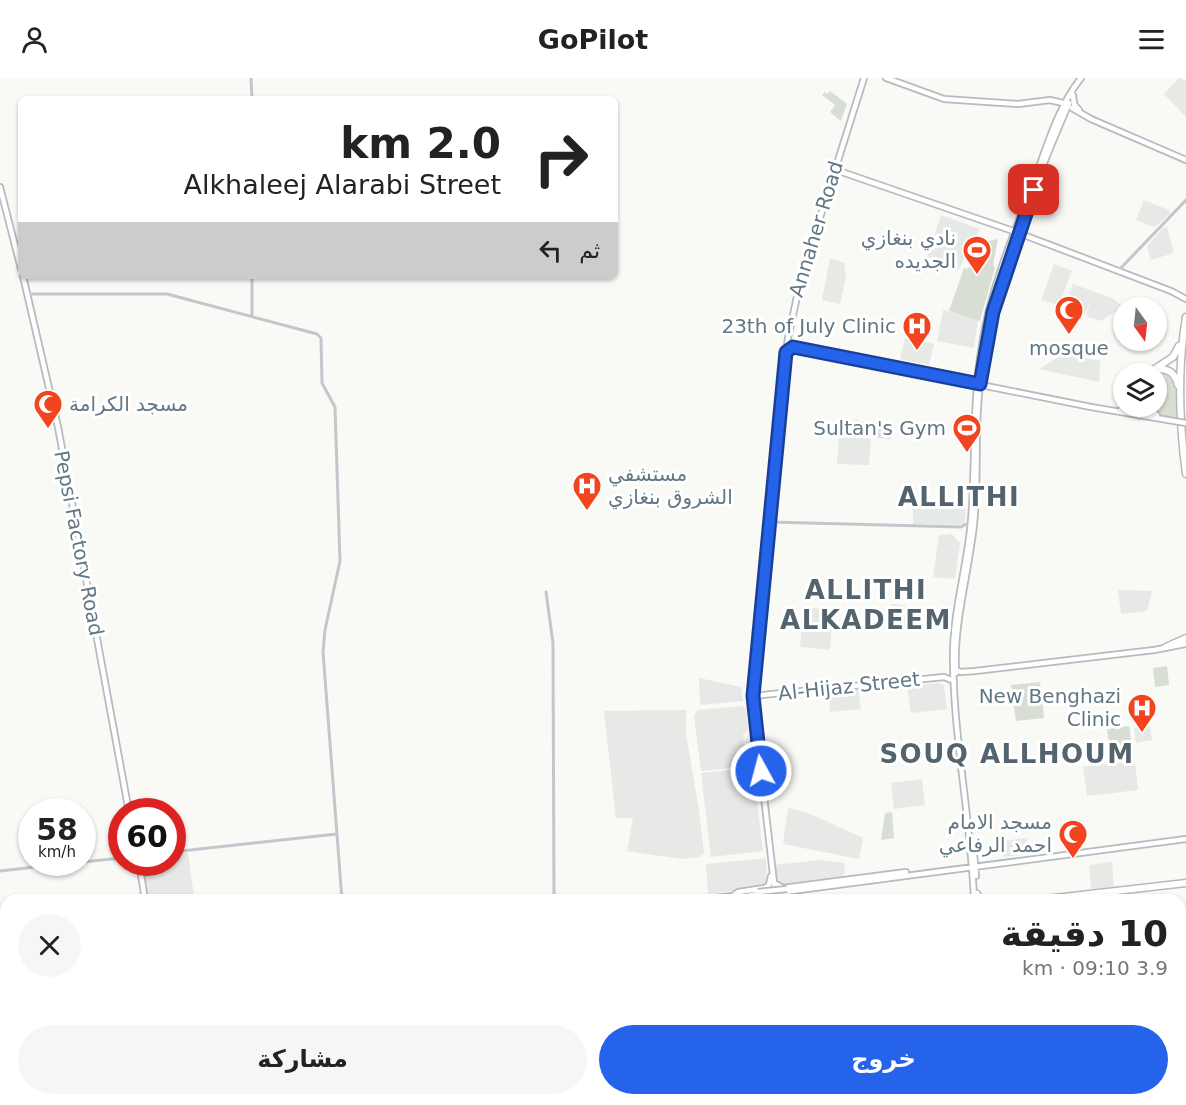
<!DOCTYPE html>
<html lang="ar">
<meta charset="utf-8">
<style>
body{margin:0;font-family:"DejaVu Sans","Noto Naskh Arabic",sans-serif;background:#f6f6f6;color:#222;direction:rtl;height:100vh;display:flex;flex-direction:column;font-size:22px;white-space:nowrap}
*{box-sizing:border-box;margin:0}
p{font-size:20px;color:#767676}
.icon{flex:none;width:33px;height:33px;fill:none;stroke:currentColor;stroke-width:2;stroke-linecap:round;stroke-linejoin:round}
.map{position:relative;flex:1;overflow:hidden;direction:ltr}
.sheet{position:absolute;left:0px;top:816px;width:1186px;height:212px;display:flex;flex-direction:column;background:#fff;border-radius:18px 18px 0 0;box-shadow:0 2px 4px #0004;direction:rtl}
.sheet>*{flex:none}
.hud{position:absolute;left:18px;top:18px;width:600px;height:183px;border-radius:9px;box-shadow:0 2px 4px #0004;direction:rtl;background:#fff;color:#222;overflow:hidden}
.needle{width:39px;rotate:165deg}
.buttons{position:absolute;left:1113px;top:219px;display:grid;gap:12px}
.buttons a{display:grid;place-items:center;width:54px;height:54px;border-radius:50%;background:#fff;box-shadow:0 2px 4px #0004;font-size:30px}
.speed{position:absolute;left:18px;top:720px;display:flex;gap:12px;font-size:30px;font-weight:700;text-align:center}
.speed>*{display:grid;place-content:center;width:78px;height:78px;border-radius:50%;background:#fff;box-shadow:0 2px 4px #0004;line-height:1}
.speed small{font-size:15px;font-weight:400}
.speed .limit{border:9px solid #d22;background:#fff;color:#111}
.pin{position:absolute;display:grid;place-items:center;width:51px;height:51px;color:#fff;margin:-26px;border-radius:12px;box-shadow:0 3px 9px #0006}
.me{position:absolute;width:66px;margin:-33px;rotate:353deg;stroke-linejoin:round;filter:drop-shadow(0 0 4px #0008)}
.turn{display:flex;align-items:center;gap:21px;height:126px;padding:0 18px;font-size:27px}
.turn .icon{width:78px;height:78px;stroke-width:2.5}
.turn b{display:block;font-size:42px;line-height:51px}
.then{display:flex;align-items:center;height:57px;padding:0 18px;background:#0003;gap:12px;font-size:22px}
.round{display:grid;place-items:center;flex:none;width:63px;height:63px;border-radius:32px;background:#f6f6f6}
.summary{display:flex;align-items:center;justify-content:space-between;height:102px;padding:0 18px}
h1{font-size:36px;font-weight:600;line-height:45px}
.action{display:flex;gap:12px;margin-top:auto;padding:12px 18px}
.action a{flex:1;height:69px;border-radius:36px;background:#2563eb;color:#fff;font-size:24px;font-weight:600;line-height:69px;text-align:center}
.action a+a{background:#f6f6f6;color:#222}
header{display:flex;justify-content:space-between;align-items:center;height:78px;padding:0 18px;background:#fff;font-size:27px;font-weight:600}
.map>svg:first-child{display:block}
.built{fill:#e7e9e7}
.green{fill:#d9ded5}
.lines{fill:none;stroke-linecap:round;stroke-linejoin:round}
.major-casing{stroke:#b5bbbf;stroke-width:8}
.highway-casing{stroke:#b5babe;stroke-width:9}
.minor{stroke:#c2c7cb;stroke-width:3}
.major{stroke:#fff;stroke-width:4.5}
.highway{stroke:#fff;stroke-width:6}
.major-bridge-casing{stroke:#b5bbbf;stroke-width:8;stroke-linecap:butt}
.major-bridge{stroke:#fff;stroke-width:4.5}
.route-casing{stroke:#184099;stroke-width:15}
.route{stroke:#2563eb;stroke-width:10}
.labels{text-anchor:middle;dominant-baseline:central;stroke-width:6;stroke-linejoin:round;paint-order:stroke}
.street-label{font-size:20px;fill:#627784;stroke:#fff}
.poi-label{font-size:20px;fill:#627784;stroke:#fff;text-anchor:end}
.district-label{font-size:26px;font-weight:bold;letter-spacing:1.5px;fill:#54646e;stroke:#fff}
</style>
<header><svg class="icon" aria-label="menu" viewBox="0 0 24 24"><path d="M4 6h16M4 12h16M4 18h16"/></svg>GoPilot<svg class="icon" aria-label="person" viewBox="0 0 24 24"><circle cx="12" cy="8" r="4"/><path d="M4 21q1-7 8-7t8 7"/></svg></header>
<div class="map">
<svg width="1186" height="1027" viewBox="0 0 1186 1027">
<rect width="100%" height="100%" fill="#f9f9f6"/>
<path class="built" d="M 1179,0 L 1186,3 L 1186,39 L 1164,16 Z
M 1144,122 L 1169,132 L 1170,135 L 1157,148 L 1153,149 L 1136,142 Z
M 941,137 L 980,151 L 959,191 L 956,193 L 926,183 Z
M 1167,149 L 1174,175 L 1151,182 L 1147,168 L 1163,150 Z
M 830,180 L 844,185 L 846,198 L 840,226 L 822,222 Z
M 1054,186 L 1072,193 L 1059,227 L 1041,222 Z
M 1073,206 L 1112,220 L 1124,229 L 1100,243 L 1086,238 L 1093,215 L 1085,237 L 1065,229 Z
M 943,232 L 978,242 L 974,270 L 937,263 Z
M 905,260 L 934,266 L 929,287 L 900,281 Z
M 1063,276 L 1100,283 L 1099,304 L 1039,291 Z
M 839,357 L 871,361 L 869,387 L 837,386 Z
M 913,426 L 966,428 L 965,446 L 963,447 L 913,446 Z
M 952,456 L 960,465 L 955,501 L 933,499 L 939,457 Z
M 1118,512 L 1152,513 L 1147,533 L 1121,536 Z
M 891,526 L 920,529 L 918,546 L 888,543 Z
M 804,529 L 833,532 L 830,572 L 800,569 Z
M 699,600 L 741,609 L 743,623 L 700,627 Z
M 939,605 L 944,608 L 947,631 L 911,635 L 907,608 Z
M 858,611 L 861,631 L 830,634 L 828,615 Z
M 742,628 L 746,631 L 748,653 L 743,656 L 744,674 L 750,674 L 752,688 L 701,693 L 694,637 L 698,632 Z
M 686,632 L 686,656 L 699,732 L 704,775 L 700,779 L 681,781 L 627,773 L 633,740 L 616,740 L 604,633 Z
M 1150,648 L 1152,662 L 1136,665 L 1134,650 Z
M 1132,682 L 1133,686 L 1135,686 L 1138,712 L 1087,718 L 1083,689 Z
M 753,690 L 763,773 L 711,779 L 701,695 Z
M 922,701 L 925,727 L 894,731 L 891,705 Z
M 788,730 L 808,735 L 863,760 L 859,781 L 783,766 Z
M 1027,760 L 1029,776 L 1003,779 L 1001,763 Z
M 188,775 L 194,819 L 152,822 L 148,818 L 143,785 L 172,784 L 173,776 Z
M 766,780 L 767,808 L 708,816 L 706,786 Z
M 820,782 L 844,785 L 845,794 L 842,799 L 778,807 L 774,787 Z
M 1112,784 L 1114,809 L 1091,811 L 1089,787 Z"/>
<path class="green" d="M 830,13 L 847,26 L 841,43 L 830,34 L 835,27 L 822,17 L 825,14 L 827,16 Z
M 998,161 L 993,188 L 995,190 L 980,243 L 949,233 L 964,190 L 968,191 L 982,166 L 988,163 Z
M 1162,291 L 1176,302 L 1179,341 L 1139,335 L 1140,329 L 1156,328 L 1156,296 L 1150,295 Z
M 855,342 L 891,350 L 890,361 L 853,357 L 852,347 Z
M 1167,588 L 1169,607 L 1155,609 L 1153,590 Z
M 1040,604 L 1044,640 L 1016,643 L 1011,607 Z
M 1129,648 L 1134,680 L 1111,683 L 1107,651 Z
M 892,734 L 894,760 L 881,762 L 885,735 Z"/>
<g class="lines">
<g class="major-casing">
<path id="major" d="M 886,0 L 944,21 L 1018,26 L 1050,22 L 1067,26
M 1073,17 L 1074,26 L 1079,32
M 1072,30 L 1091,41 L 1186,82
M 836,92 L 1016,154 L 1171,213 L 1186,221
M 0,109 L 21,191
M 23,198 L 58,349 L 129,734
M 787,268 L 1091,329 L 1174,343
M 956,592 L 961,594 L 975,593 L 1154,572 L 1186,566
M 956,595 C 953,547 969,494 974,446 C 979,400 974,352 980,306 C 992,210 1031,114 1069,25
M 753,618 L 944,599 L 954,603
M 974,776 L 976,798
M 139,784 L 145,822
M 774,805 L 783,810 L 906,794
M 729,821 L 739,822 L 768,818 L 773,822
M 734,821 L 758,816
M 776,821 L 784,814 L 1186,761
M 698,822 L 732,818 L 738,814 L 765,810 L 769,807 L 771,798
M 776,822 L 753,624 L 782,304 L 788,260 L 801,200 L 864,0
M 974,822 C 971,742 954,663 953,583 C 952,536 967,490 971,443 C 976,384 972,325 982,267 C 990,212 1014,155 1034,103 C 1047,68 1058,29 1081,0
M 1180,957 L 1186,955
M 803,1022 L 805,1027
M 807,1022 L 809,1027
M 1025,1022 L 1028,1027
M 1006,1027 L 1017,1022
M 1016,1027 L 1024,1027"/>
</g>
<g class="highway-casing">
<path id="highway" d="M 1186,239 C 1177,291 1179,343 1186,396
M 1155,292 C 1168,289 1175,295 1178,307
M 1147,296 L 1173,279 L 1179,268
M 1143,328 L 1156,337
M 1122,331 L 1134,328
M 1139,337 L 1140,328
M 1166,569 L 1186,560
M 977,816 L 980,822
M 1012,822 L 1046,821 L 1186,805
M 0,943 L 6,942"/>
</g>
<path class="minor" d="M 251,0 L 252,21
M 1119,192 L 1186,122
M 252,198 L 252,238
M 27,216 L 167,216 L 317,256 L 321,260 L 322,305 L 335,329 L 340,483 L 325,552 L 323,574 L 342,822
M 770,444 L 961,449 L 970,444
M 546,514 L 553,565 L 554,822
M 172,774 L 337,756
M 82,784 L 122,780
M 0,793 L 79,784
M 0,906 L 6,905
M 732,1022 L 740,1024
M 563,1026 L 581,1022"/>
<use href="#major" class="major"/>
<use href="#highway" class="highway"/>
<g class="major-bridge-casing">
<path id="major-bridge" d="M 1174,343 L 1186,345
M 758,814 L 787,811"/>
</g>
<use href="#major-bridge" class="major-bridge"/>
</g>
<g class="lines">
<g class="route-casing">
<path id="route" d="M 761,693 L 753,618 L 786,274 L 793,269 L 980,306 L 993,234 L 1034,112"/>
</g>
<use href="#route" class="route"/>
</g>
<defs>
<g id="stadium-pin" transform="scale(1.5)"><path d="M0 17L-7.5 6A9.5 9.5 0 1 1 7.5 6Z" fill="#f1441f" stroke="#fff"/><path d="M0-5a6.5 5 0 1 0 0 10a6.5 5 0 1 0 0-10ZM-3.5-1.8h7v3.6h-7Z" fill="#fff"/></g>
<g id="mosque-pin" transform="scale(1.5)"><path d="M0 17L-7.5 6A9.5 9.5 0 1 1 7.5 6Z" fill="#f1441f" stroke="#fff"/><path d="M3.5-4.9A6 6 0 1 0 3.5 4.9A5 5 0 1 1 3.5-4.9Z" fill="#fff"/></g>
<g id="hospital-pin" transform="scale(1.5)"><path d="M0 17L-7.5 6A9.5 9.5 0 1 1 7.5 6Z" fill="#f1441f" stroke="#fff"/><path d="M-5-5h3v3.5h4V-5h3V5h-3V1.5h-4V5h-3Z" fill="#fff"/></g>
</defs>
<g fill-rule="evenodd">
<use href="#stadium-pin" x="977" y="172"/>
<use href="#mosque-pin" x="1069" y="232"/>
<use href="#hospital-pin" x="917" y="248"/>
<use href="#mosque-pin" x="48" y="326"/>
<use href="#stadium-pin" x="967" y="350"/>
<use href="#hospital-pin" x="587" y="408"/>
<use href="#hospital-pin" x="1142" y="630"/>
<use href="#mosque-pin" x="1073" y="756"/>
</g>
<g class="labels">
<g class="street-label">
<text transform="translate(816 151) rotate(-73)">Annaher Road</text>
<text transform="translate(79 465) rotate(79)">Pepsi Factory Road</text>
<text transform="translate(849 608) rotate(-6)">Al-Hijaz Street</text>
</g>
<g class="poi-label">
<text x="956" y="160">نادي بنغازي<tspan x="956" dy="23">الجديده</tspan></text>
<text x="896" y="248">23th of July Clinic</text>
<text x="1069" y="270" text-anchor="middle">mosque</text>
<text x="69" y="326" text-anchor="start">مسجد الكرامة</text>
<text x="946" y="350">Sultan's Gym</text>
<text x="608" y="396" text-anchor="start">مستشفي<tspan x="608" dy="23">الشروق بنغازي</tspan></text>
<text x="1121" y="618">New Benghazi<tspan x="1121" dy="23">Clinic</tspan></text>
<text x="1052" y="744">مسجد الامام<tspan x="1052" dy="23">احمد الرفاعي</tspan></text>
</g>
<g class="district-label">
<text x="959" y="419">ALLITHI</text>
<text x="866" y="512">ALLITHI<tspan x="866" dy="30">ALKADEEM</tspan></text>
<text x="1007" y="676">SOUQ ALLHOUM</text>
</g>
</g>
</svg>
<div class="buttons">
<a><svg class="needle" viewBox="-14 -14 28 28"><path d="M0-13l5 13h-10z" fill="#e53935"/><path d="M0 13l5-13h-10z" fill="#767676"/></svg></a>
<a><svg class="icon" aria-label="layers" viewBox="0 0 24 24"><path d="M12 4l9 5-9 5-9-5zM3 14l9 5 9-5"/></svg></a>
</div>
<div class="speed"><div>58<small>km/h</small></div><div class="limit">60</div></div>
<div class="pin" style="left:1034px;top:112px;background:#d93025"><svg class="icon" aria-label="arrive" viewBox="0 0 24 24"><path d="M6 21V4h12l-3 4 3 4H6"/></svg></div>
<svg class="me" style="left:761px;top:693px" viewBox="-20 -20 40 40"><circle r="17" fill="#2563eb" stroke="#fff" stroke-width="3"/><path d="M0-11L8 9 0 5-8 9z" fill="#fff"/></svg>
<div class="hud">
<div class="turn"><svg class="icon" aria-label="right" viewBox="0 0 24 24"><path d="M7 20v-9h11M14 6l5 5-5 5"/></svg><div><b>2.0 km</b>Alkhaleej Alarabi Street</div></div>
<div class="then">ثم<svg class="icon" aria-label="left" viewBox="0 0 24 24"><path d="M17 20v-9H6M10 6l-5 5 5 5"/></svg></div>
</div>
<section class="sheet">
<div class="summary"><div><h1>10 دقيقة</h1><p>3.9 km · 09:10</p></div><a class="round"><svg class="icon" aria-label="close" viewBox="0 0 24 24"><path d="M6 6l12 12M18 6L6 18"/></svg></a></div>
<div class="action"><a>خروج</a><a>مشاركة</a></div>
</section>
</div>
